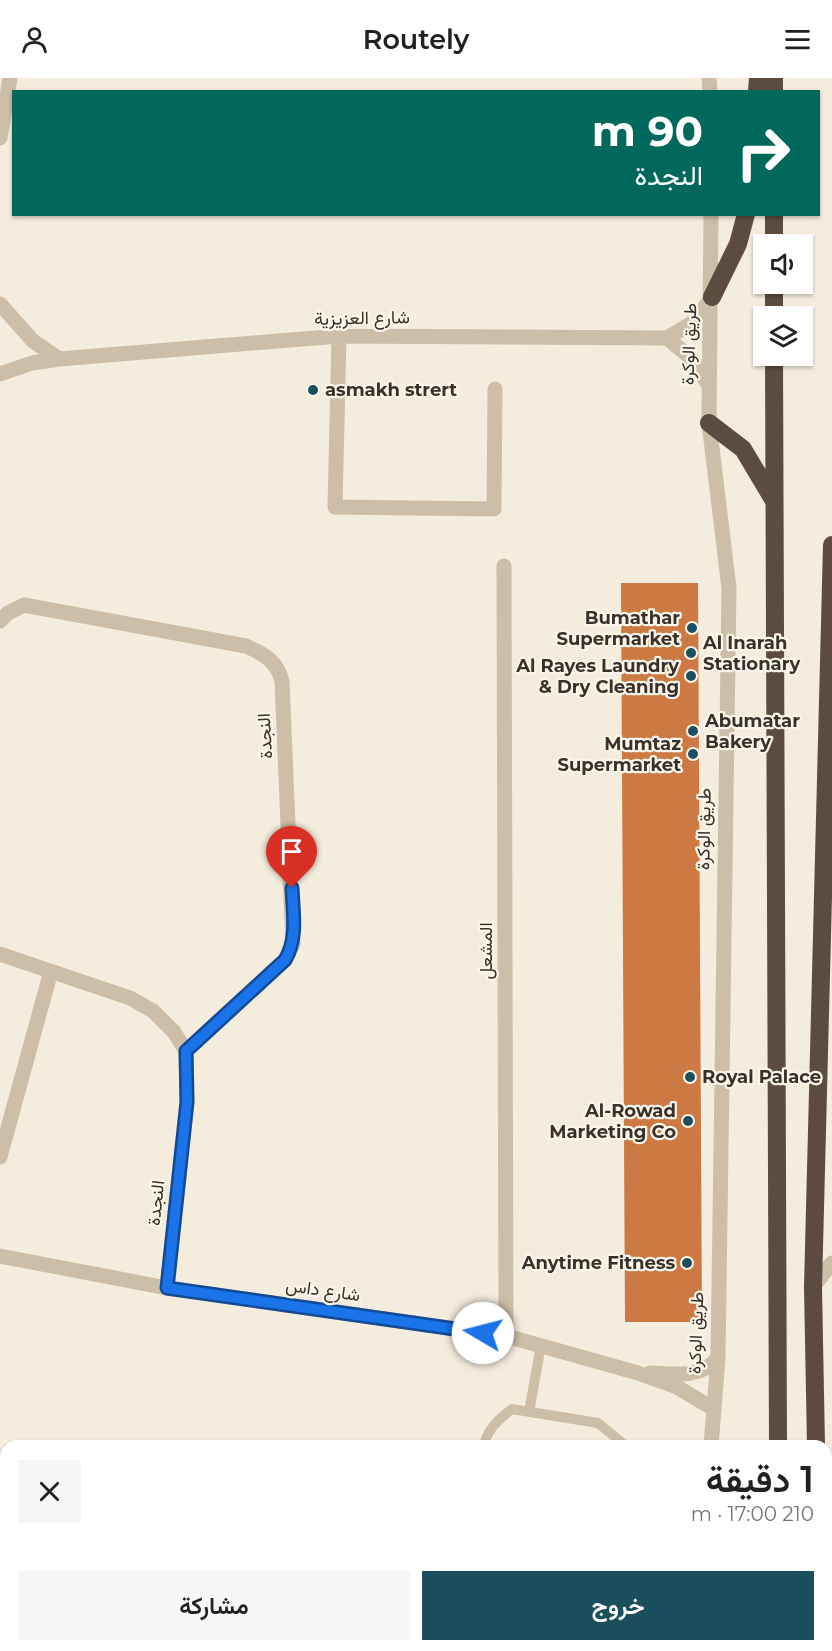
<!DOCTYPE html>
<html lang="ar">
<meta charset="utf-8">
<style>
body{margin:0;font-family:Montserrat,Vazirmatn,sans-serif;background:#f6f6f6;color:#202124;direction:rtl;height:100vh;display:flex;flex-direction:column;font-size:22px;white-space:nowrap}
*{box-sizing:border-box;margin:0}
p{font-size:20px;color:#757577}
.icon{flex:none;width:33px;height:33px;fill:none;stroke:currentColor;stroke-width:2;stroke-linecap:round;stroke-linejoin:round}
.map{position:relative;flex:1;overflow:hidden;direction:ltr}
.drawer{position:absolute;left:0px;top:1362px;width:832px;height:212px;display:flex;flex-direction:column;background:#fff;border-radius:18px 18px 0 0;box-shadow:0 2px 4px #0004;direction:rtl}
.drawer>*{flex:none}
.top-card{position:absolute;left:12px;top:12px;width:808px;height:126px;border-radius:0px;box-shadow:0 2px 4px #0004;direction:rtl;background:#00695c;color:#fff;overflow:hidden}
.tools{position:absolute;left:753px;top:156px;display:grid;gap:12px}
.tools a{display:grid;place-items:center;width:60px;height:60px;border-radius:0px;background:#fff;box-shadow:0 2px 4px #0004;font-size:30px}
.pin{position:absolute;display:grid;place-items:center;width:51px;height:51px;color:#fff;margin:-62px -26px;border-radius:50% 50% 50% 0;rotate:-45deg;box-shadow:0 0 6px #0007}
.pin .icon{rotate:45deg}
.me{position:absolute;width:66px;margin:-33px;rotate:278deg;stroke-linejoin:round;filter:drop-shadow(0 0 4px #0008)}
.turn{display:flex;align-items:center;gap:21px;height:126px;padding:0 18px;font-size:27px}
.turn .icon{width:78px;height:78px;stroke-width:2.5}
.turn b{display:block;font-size:42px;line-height:51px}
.round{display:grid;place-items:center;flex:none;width:63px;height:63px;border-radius:0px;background:#f6f6f6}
.overview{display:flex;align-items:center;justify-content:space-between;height:102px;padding:0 18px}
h1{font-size:36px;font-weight:600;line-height:45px}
.cta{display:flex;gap:12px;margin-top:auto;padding:12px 18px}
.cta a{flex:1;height:69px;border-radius:0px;background:#1c4f5d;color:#fff;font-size:24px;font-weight:600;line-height:69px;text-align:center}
.cta a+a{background:#f6f6f6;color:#202124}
header{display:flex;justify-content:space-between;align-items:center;height:78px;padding:0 18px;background:#fff;font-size:27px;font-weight:600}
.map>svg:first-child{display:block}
.building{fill:#cc7943}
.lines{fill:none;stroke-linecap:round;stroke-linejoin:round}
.lane{stroke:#cdbea8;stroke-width:10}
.street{stroke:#cdbea8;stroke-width:15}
.secondary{stroke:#a18d79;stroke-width:15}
.highway{stroke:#5b4c3f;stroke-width:18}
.route-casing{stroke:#114b97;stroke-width:15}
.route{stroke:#1a73e8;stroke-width:10}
.poi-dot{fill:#1c4f5d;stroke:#fbf6ea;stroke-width:2}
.labels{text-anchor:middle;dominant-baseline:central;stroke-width:4.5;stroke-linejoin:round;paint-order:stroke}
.street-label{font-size:18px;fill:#393029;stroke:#fbf6ea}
.poi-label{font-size:18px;font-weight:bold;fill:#393029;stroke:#fbf6ea;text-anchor:end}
</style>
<header><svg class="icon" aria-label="menu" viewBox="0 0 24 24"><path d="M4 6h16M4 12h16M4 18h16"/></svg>Routely<svg class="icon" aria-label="person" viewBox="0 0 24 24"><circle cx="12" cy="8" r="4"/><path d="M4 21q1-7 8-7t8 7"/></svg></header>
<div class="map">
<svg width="832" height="1573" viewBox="0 0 832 1573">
<rect width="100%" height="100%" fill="#f4ecdd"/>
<path class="building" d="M 621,505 L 698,505 L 702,1244 L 625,1244 Z"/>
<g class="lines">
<path class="lane" d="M 529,1334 L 541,1267
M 484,1368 C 487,1351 499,1341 512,1331 L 598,1345 L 626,1368
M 453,1573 L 454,1568"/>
<path class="street" d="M 709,0 L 710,14
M 0,60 L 10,0
M 711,136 L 709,345 L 729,510 L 718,1280 L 711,1368
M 0,226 L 33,263 L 59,281
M 339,258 L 335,429 L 494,431 L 495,311
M 667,260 L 691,280 L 708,306
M 0,296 L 32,285 L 59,281 L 339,258 L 667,260 L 694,244 L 712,219
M 504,488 L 506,1258
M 0,543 L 8,535 L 24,527 L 246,568 C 264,576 277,583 282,603 L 293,866 L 285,882 L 186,973
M 0,876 L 130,920 L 153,933 L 174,954 L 186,973 L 187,1024 L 167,1210
M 0,1079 L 51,893
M 0,1178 L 167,1210 L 506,1258 L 638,1295 L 677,1309 L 712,1330
M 813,1209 L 832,1185
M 650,1295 C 673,1296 701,1301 718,1280"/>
<path class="secondary" d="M 719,1573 L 721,1568"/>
<path class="highway" d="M 774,0 L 774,14
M 757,14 L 758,0
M 774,136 L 774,166
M 774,206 L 774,238
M 712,219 L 738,166 L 746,136
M 774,278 L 778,1368
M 709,345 L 743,371 L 774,423
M 816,1368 L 813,1209 L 832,467
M 819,1568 L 819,1573
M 778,1573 L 778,1568"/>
</g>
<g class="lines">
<g class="route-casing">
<path id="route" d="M 292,810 C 293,835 298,860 285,882 L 186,973 L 187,1024 L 167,1210 L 483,1255"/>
</g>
<use href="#route" class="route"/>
</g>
<g class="poi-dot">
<circle cx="313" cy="312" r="6"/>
<circle cx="692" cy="550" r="6"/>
<circle cx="691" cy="575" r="6"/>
<circle cx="691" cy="598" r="6"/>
<circle cx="693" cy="653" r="6"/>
<circle cx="693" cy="676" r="6"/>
<circle cx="690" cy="999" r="6"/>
<circle cx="688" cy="1043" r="6"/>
<circle cx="687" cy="1185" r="6"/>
</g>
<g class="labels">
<g class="street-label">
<text transform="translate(362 240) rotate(-1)">شارع العزيزية</text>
<text transform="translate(689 266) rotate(-88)">طريق الوكرة</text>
<text transform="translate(265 658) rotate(-93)">النجدة</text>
<text transform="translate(704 751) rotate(-89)">طريق الوكرة</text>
<text transform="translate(486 873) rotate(-90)">المشعل</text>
<text transform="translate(156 1125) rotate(-84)">النجدة</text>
<text transform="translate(323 1212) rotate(8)">شارع داس</text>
<text transform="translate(696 1255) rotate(-88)">طريق الوكرة</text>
</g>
<g class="poi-label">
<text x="325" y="312" text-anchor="start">asmakh strert</text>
<text x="680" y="540">Bumathar<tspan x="680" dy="21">Supermarket</tspan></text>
<text x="703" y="565" text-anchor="start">Al Inarah<tspan x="703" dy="21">Stationary</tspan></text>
<text x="679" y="588">Al Rayes Laundry<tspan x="679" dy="21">&amp; Dry Cleaning</tspan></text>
<text x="705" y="643" text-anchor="start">Abumatar<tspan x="705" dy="21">Bakery</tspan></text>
<text x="681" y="666">Mumtaz<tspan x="681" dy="21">Supermarket</tspan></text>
<text x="702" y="999" text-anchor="start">Royal Palace</text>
<text x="676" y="1033">Al-Rowad<tspan x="676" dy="21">Marketing Co</tspan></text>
<text x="675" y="1185">Anytime Fitness</text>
</g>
</g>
</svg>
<div class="tools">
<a><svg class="icon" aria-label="sound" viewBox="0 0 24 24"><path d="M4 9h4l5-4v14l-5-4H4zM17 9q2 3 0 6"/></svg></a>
<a><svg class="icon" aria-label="layers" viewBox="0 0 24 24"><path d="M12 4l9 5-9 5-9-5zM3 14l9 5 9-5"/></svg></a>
</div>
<div class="pin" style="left:292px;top:810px;background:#d93025"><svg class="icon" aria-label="arrive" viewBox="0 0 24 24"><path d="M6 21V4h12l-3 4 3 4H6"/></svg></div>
<svg class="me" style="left:483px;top:1255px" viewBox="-20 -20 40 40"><circle r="19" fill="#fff"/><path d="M0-13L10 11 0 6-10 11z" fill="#1a73e8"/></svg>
<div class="top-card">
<div class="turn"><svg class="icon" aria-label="right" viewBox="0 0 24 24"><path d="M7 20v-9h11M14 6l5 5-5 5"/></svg><div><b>90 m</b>النجدة</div></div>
</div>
<section class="drawer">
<div class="overview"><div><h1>1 دقيقة</h1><p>210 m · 17:00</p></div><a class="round"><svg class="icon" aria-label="close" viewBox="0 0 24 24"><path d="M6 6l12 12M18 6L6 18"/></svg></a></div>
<div class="cta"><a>خروج</a><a>مشاركة</a></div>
</section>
</div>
